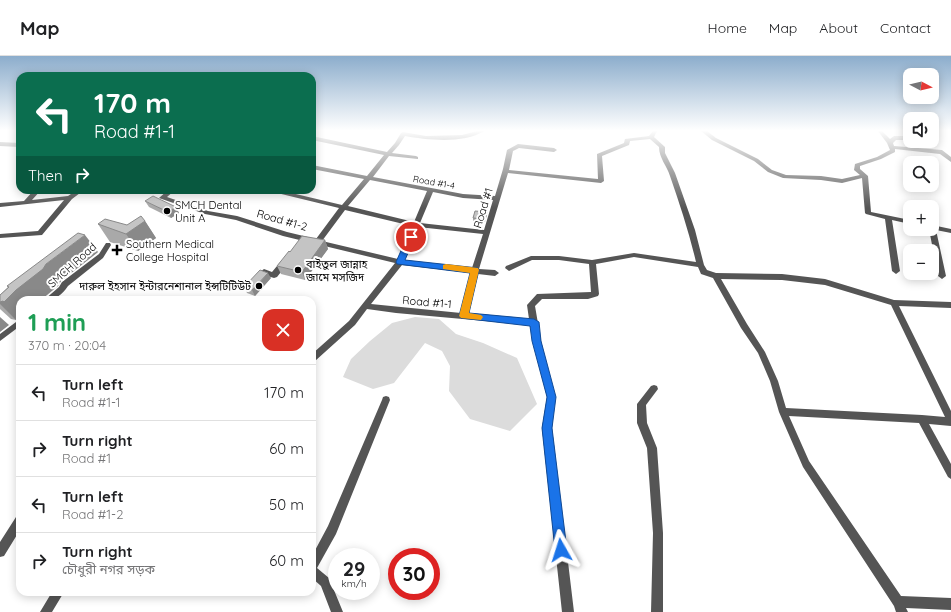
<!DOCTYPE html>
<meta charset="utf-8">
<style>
body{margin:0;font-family:Quicksand,"Noto Sans Bengali",sans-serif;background:#f2f2f2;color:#202124;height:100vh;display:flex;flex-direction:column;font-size:15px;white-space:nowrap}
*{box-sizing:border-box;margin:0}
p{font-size:13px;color:#757577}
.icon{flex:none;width:22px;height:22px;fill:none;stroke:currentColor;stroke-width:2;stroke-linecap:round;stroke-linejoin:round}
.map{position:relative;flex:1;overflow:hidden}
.sheet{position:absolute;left:16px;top:240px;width:300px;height:300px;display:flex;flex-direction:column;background:#fff;border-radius:12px;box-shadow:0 2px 10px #0003}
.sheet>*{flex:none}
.banner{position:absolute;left:16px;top:16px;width:300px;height:122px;border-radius:12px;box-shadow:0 2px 10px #0003;background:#0b6e4f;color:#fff;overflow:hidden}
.needle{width:26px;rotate:97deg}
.controls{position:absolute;left:903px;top:12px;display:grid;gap:8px}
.controls a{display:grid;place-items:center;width:36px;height:36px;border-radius:8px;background:#fff;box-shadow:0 2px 10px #0003;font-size:20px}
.speed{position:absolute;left:328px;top:492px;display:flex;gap:8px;font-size:20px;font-weight:700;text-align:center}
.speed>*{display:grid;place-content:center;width:52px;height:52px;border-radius:50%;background:#fff;box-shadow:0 2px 10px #0003;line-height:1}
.speed small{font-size:10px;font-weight:400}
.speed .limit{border:6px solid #d22;background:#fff;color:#111}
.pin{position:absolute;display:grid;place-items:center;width:34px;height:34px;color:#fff;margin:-17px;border:2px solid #fff;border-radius:50%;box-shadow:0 1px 4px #0007}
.me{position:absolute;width:44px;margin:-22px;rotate:354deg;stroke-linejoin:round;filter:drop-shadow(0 0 3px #0008)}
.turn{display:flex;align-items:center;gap:14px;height:84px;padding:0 12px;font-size:18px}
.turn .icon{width:52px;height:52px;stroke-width:2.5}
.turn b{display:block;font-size:28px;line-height:34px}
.then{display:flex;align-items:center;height:38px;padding:0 12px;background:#0003;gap:8px;font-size:15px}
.round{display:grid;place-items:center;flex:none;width:42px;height:42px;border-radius:12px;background:#f2f2f2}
.summary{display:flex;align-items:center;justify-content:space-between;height:68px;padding:0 12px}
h1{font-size:24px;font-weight:700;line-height:30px;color:#1e9e55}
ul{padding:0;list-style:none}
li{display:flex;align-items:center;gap:12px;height:56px;padding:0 12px;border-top:1px solid #e0e0e0}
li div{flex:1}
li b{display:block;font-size:15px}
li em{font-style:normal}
header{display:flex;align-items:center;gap:24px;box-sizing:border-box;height:56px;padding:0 20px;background:#fff;border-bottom:1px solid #e0e0e0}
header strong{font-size:19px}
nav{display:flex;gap:22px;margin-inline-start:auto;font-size:14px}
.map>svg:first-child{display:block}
.green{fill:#dcdcdc}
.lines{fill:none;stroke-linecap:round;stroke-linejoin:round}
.minor{fill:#555;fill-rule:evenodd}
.wall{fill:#a9a9a9}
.shaded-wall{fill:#898989}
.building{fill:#c4c4c4;stroke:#898989}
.route{fill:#1a73e8;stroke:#114b97}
.slow{fill:#f59e0b}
.poi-dot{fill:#000;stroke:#fff;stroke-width:1.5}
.labels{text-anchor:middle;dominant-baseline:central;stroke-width:4;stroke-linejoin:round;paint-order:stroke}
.far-street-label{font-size:9px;fill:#000;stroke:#fff}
.poi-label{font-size:11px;fill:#000;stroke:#fff;text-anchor:start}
.street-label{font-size:11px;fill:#000;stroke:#fff}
</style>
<header>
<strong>Map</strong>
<nav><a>Home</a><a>Map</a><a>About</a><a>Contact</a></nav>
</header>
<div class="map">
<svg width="951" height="556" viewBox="0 0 951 556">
<rect width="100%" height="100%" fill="#fff"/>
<path class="green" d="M 415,261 L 439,263 L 456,278 L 483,287 L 517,302 L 537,348 L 510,375 L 470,363 L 449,335 L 450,310 L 442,295 L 425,287 L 394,327 L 373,333 L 343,321 L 351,303 L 370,285 L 392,267 Z"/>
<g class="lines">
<path class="minor" d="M 477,75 L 484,75 C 464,88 427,84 405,80 L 399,89 L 392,97 L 416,100 L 418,101 L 418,103 L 389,100 L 373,121 L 463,138 L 495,140 L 503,113 L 507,94 L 518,88 L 554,92 L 557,94 L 554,96 L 519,92 L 513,95 L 509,114 L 598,123 L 597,98 L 624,87 L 625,83 L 649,80 L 653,75 L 657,75 L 654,81 L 665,91 L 665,97 L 675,117 L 695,174 L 704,209 L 707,214 L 716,217 L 782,218 L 825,223 L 894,244 L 951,246 L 951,252 L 899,250 L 951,355 L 951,370 L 929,368 L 951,408 L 951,423 L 948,421 L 919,367 L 789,360 L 809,405 L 901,540 L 951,542 L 951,554 L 906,552 L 908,556 L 896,556 L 894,550 L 803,411 L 779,356 L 770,325 L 758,297 L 741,272 L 713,222 L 701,218 L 698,211 L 634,201 L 596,208 L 599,238 L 598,240 L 588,243 L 542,243 L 535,250 L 541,285 L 555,341 L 552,372 L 574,556 L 562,556 L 542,372 L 547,341 L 533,285 L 530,269 L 396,257 L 367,253 L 355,269 L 315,305 L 312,306 L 312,298 L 349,265 L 395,207 L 283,180 L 236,164 L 205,158 L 159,142 L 168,134 L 175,134 L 167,141 L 208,155 L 237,160 L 287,176 L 316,183 L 339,152 L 269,135 L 268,134 L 279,134 L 342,149 L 364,123 L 312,113 L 312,109 L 367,120 L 384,99 L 312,84 L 312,80 L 387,96 L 395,87 L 401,77 L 403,76 L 426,80 L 462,79 ZM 650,83 L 659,91 C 659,102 667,110 670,120 C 680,149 689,176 696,206 L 634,197 L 592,204 L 559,200 L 531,200 L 506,210 L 505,212 L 509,215 L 532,204 L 559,204 L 589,208 L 591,236 L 537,238 L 527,249 L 529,263 L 469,257 L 478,218 L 495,220 L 499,217 L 495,214 L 479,213 L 508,117 L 601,127 L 604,125 L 602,100 L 629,89 L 630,85 ZM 370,124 L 427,135 L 414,166 L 348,150 ZM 433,136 L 463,142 L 493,144 L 484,174 L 420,167 ZM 345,154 L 412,170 L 398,203 L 322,185 ZM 418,171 L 483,178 L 472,212 L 404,204 ZM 402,209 L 471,217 L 461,257 L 371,248 ZM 721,223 L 782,224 L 825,229 L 891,249 L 945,361 L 922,359 L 786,352 L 778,325 L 765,296 L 747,268 Z
M 701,75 L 707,75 L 716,82 L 758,103 L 772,114 L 786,119 L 821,120 L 842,123 L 860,119 L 854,114 L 855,108 L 877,101 L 890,94 L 887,87 L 878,75 L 882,75 L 890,83 L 894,80 L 910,80 L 910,84 L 896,84 L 893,87 L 894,90 L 942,94 L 951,101 L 951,106 L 940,98 L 895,93 L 895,96 L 881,103 L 860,110 L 860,113 L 868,120 L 871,156 L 910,164 L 910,168 L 892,164 L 900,215 L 896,218 L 892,215 L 885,163 L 866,158 L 865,157 L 862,122 L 842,127 L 821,124 L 783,122 L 768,116 L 754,105 L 712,84 Z
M 0,86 L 20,87 L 20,91 L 0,90 Z
M 34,134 L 41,134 L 32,144 L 68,140 L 77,134 L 84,134 L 72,143 L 42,179 L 0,182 L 0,178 L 38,175 L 64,144 L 0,151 L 0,147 L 24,145 Z
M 932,169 L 951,173 L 951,177 L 936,174 L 946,220 L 942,223 L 938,220 L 929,173 L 932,173 Z
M 106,187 L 110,187 L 111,189 L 103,202 L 68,230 C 62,239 55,244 44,244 L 59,231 L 62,226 L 99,198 Z
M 282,204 L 285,204 L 289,206 L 277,221 L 274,222 L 261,218 L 260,216 L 264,213 L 272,216 Z
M 20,263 L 20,270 L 0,285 L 0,278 Z
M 654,329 L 657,330 L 658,333 L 646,349 L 647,367 L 657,392 L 663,477 L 663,556 L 651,556 L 653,477 L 647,392 L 637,367 L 637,348 L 651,330 Z
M 386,340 L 389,341 L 390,344 L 336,478 L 317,512 L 329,522 L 343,556 L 331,556 L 321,530 L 312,522 L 312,500 L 328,470 L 382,344 L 383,341 Z
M 20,460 L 20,474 L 4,500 L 0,501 L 0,486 L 16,461 Z
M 52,536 L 64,536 L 52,556 L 40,556 Z"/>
</g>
<path class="wall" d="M 145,145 L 176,151 L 179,157 L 171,162 L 149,151 Z
M 487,156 L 487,159 L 485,166 L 473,165 L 473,162 Z
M 145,165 L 156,182 L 138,195 L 110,186 L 98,168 L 127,169 Z
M 325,184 L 328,193 L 305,224 L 281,218 L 277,210 L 290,196 Z
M 98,196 L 61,225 L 58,230 L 20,244 L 20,262 L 16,264 L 11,263 L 0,253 L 0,239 L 8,231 L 7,230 Z
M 271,222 L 255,240 L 247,237 L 244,231 Z"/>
<path class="shaded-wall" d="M 176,151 L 179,157 L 171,162 L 168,156 Z
M 145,165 L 156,182 L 138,195 L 126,178 Z
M 85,179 L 98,196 L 61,225 L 58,230 L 41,244 L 20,244 L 20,262 L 16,264 L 0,248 L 0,246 L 16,234 L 46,208 Z
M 325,184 L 328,193 L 305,224 L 302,216 Z
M 268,217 L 271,222 L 255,240 L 252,234 Z
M 0,261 L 9,269 L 0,276 Z"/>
<path class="building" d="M 153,140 L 176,151 L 168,156 L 145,145 Z
M 475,155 L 487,156 L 485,163 L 473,162 Z
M 141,160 L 145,165 L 126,178 L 98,168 L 105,163 L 127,169 Z
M 78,177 L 85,179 L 46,208 L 43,213 L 16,234 L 4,246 L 3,245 L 0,246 L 0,239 L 9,231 L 7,230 Z
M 302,180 L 325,184 L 302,216 L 277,210 L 289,195 L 290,196 Z
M 260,214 L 268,217 L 252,234 L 244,231 Z"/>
<linearGradient id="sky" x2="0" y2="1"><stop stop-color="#8cadcc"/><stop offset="0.49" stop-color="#fff"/><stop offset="1" stop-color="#fff" stop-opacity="0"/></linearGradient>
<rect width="951" height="152" fill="url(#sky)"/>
<path class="route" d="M 408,179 L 414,179 L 415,181 L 405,204 L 478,212 L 479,214 L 469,257 L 534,263 L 539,266 L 541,285 L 556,341 L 552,372 L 567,494 L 566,499 L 561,501 L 557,499 L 555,494 L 542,372 L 547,341 L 532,285 L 530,270 L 461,262 L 459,260 L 470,217 L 397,208 L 396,206 Z"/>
<path class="slow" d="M 446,208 L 478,212 L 479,214 L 469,257 L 481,259 L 483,261 L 481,264 L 461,262 L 459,260 L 470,217 L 443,213 L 443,209 Z"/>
<g class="poi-dot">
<circle cx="167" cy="155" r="4"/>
<path d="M115 188h4v4h4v4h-4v4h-4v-4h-4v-4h4z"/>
<circle cx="298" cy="214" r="4"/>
<circle cx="259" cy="230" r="4"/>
</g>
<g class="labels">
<g class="far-street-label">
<text transform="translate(434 126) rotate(10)">Road #1-4</text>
</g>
<g class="poi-label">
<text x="175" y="149">SMCH Dental<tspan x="175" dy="13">Unit A</tspan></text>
<text x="126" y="188">Southern Medical<tspan x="126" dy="13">College Hospital</tspan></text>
<text x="306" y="208">বাইতুল জান্নাহ<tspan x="306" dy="13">জামে মসজিদ</tspan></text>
<text x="251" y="230" text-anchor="end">দারুল ইহসান ইন্টারনেশানাল ইন্সটিটিউট</text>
</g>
<g class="street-label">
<text transform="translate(483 152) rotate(-73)">Road #1</text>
<text transform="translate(282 164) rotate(16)">Road #1-2</text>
<text transform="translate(72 209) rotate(-42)">SMCH Road</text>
<text transform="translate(427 246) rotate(5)">Road #1-1</text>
</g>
</g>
</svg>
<div class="controls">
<a><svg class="needle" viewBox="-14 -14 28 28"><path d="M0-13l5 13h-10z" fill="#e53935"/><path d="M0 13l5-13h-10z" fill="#757577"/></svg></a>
<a><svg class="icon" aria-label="sound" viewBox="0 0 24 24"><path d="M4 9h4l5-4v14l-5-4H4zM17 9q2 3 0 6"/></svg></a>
<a><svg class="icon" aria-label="search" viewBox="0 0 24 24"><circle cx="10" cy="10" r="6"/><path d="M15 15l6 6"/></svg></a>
<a>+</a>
<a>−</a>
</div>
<div class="speed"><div>29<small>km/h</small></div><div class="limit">30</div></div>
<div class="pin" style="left:411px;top:181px;background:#d93025"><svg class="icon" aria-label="arrive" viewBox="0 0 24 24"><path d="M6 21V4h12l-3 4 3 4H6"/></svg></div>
<svg class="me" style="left:561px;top:494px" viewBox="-20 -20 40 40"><path d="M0-17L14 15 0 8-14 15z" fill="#1a73e8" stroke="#fff" stroke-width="4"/></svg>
<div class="banner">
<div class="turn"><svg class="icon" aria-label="left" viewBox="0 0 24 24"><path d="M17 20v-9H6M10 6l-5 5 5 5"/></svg><div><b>170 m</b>Road #1-1</div></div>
<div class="then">Then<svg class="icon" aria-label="right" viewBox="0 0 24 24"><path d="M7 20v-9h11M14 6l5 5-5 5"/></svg></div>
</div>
<section class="sheet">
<div class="summary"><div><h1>1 min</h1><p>370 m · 20:04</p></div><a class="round" style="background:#d93025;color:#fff"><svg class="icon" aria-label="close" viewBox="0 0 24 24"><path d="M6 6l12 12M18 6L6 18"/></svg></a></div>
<ul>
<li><svg class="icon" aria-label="left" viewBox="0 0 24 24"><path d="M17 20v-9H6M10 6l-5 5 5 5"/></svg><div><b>Turn left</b><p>Road #1-1</p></div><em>170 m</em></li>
<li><svg class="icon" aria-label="right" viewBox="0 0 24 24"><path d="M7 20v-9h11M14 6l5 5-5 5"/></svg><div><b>Turn right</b><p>Road #1</p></div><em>60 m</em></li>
<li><svg class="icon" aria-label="left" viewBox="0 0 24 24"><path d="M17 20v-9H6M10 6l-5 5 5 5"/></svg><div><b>Turn left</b><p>Road #1-2</p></div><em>50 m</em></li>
<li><svg class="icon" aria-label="right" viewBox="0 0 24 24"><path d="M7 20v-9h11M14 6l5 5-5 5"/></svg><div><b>Turn right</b><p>চৌধুরী নগর সড়ক</p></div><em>60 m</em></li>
</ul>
</section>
</div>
